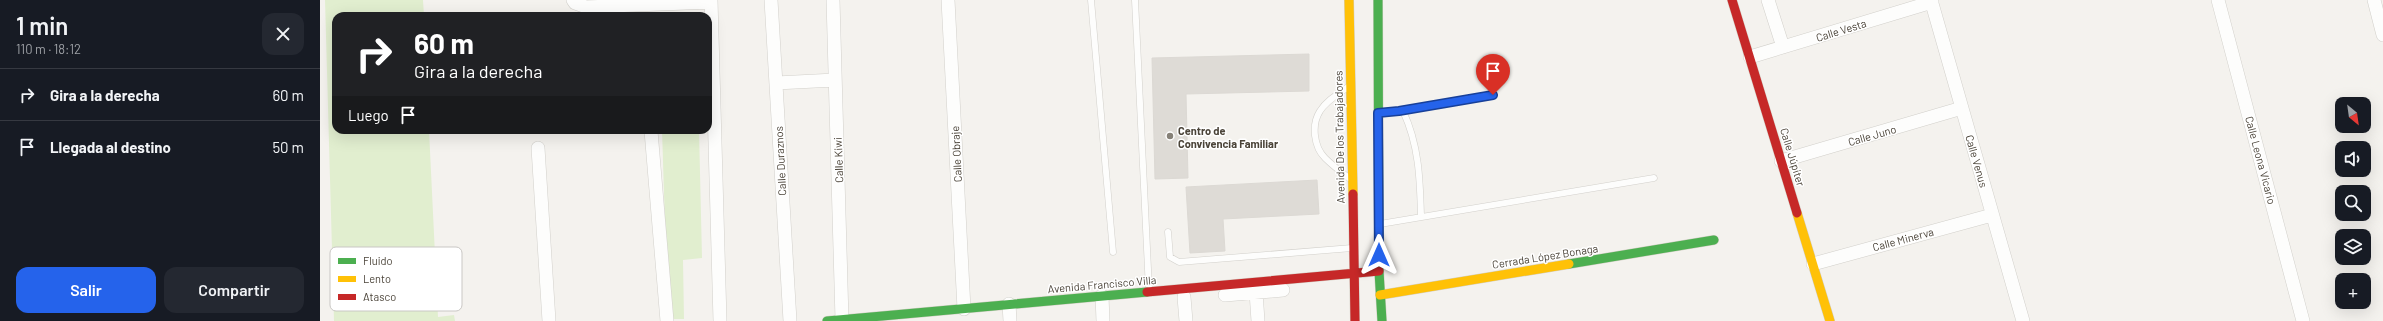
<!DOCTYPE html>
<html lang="es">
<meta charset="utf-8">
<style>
body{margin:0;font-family:Barlow,sans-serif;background:#242831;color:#f1f3f6;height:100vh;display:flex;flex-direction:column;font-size:15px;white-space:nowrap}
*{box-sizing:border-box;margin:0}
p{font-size:13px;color:#9ea1a6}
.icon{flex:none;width:22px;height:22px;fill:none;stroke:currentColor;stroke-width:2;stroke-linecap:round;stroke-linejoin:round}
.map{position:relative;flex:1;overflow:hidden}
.details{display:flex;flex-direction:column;background:#171b24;width:320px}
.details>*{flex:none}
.hud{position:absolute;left:12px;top:12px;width:380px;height:122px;border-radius:12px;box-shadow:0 4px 16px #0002;background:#202124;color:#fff;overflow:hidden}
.needle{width:26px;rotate:151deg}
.fabs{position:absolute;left:2015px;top:97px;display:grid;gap:8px}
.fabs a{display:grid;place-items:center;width:36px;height:36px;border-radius:8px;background:#171b24;box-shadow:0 4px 16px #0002;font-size:20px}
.pin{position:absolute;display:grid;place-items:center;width:34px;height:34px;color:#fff;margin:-41px -17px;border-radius:50% 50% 50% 0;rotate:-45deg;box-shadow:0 0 4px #0007}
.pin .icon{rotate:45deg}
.me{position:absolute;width:44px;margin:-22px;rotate:0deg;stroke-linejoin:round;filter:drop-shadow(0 0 3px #0008)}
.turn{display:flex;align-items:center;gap:14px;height:84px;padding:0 16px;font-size:18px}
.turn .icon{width:52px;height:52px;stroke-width:2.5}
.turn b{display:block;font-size:28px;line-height:34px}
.then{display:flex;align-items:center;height:38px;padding:0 16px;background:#0003;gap:8px;font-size:15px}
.round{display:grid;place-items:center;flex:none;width:42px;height:42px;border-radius:12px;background:#242831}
.summary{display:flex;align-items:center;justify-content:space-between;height:68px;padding:0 16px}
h1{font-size:24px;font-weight:600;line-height:30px}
.button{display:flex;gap:8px;margin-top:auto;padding:8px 16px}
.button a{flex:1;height:46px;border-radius:12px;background:#2563eb;color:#fff;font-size:16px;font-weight:600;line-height:46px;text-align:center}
.button a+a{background:#242831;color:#f1f3f6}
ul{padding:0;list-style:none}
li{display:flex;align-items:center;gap:12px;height:52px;padding:0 16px;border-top:1px solid #363941}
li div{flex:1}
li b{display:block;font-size:15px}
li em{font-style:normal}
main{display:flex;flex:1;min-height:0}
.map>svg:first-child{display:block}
.green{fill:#e1eecf}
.building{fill:#dedbd6;stroke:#dcd9d4}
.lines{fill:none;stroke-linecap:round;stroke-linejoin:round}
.lane-casing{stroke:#d2d0cb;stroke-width:7}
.street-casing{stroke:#d2d0cb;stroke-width:14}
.fast-casing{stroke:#d3cfc5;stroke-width:10}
.slow-casing{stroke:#d3cfc5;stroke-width:10}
.jam-casing{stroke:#d3cfc5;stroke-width:10}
.lane{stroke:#fdfdfc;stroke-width:6}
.street{stroke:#fdfdfc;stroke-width:13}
.fast{stroke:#4caf50;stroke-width:9}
.slow{stroke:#ffc107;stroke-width:9}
.jam{stroke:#c62828;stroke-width:9}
.route-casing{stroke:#184099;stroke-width:10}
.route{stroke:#2563eb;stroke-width:7}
.poi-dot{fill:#868178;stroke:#fff;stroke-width:1.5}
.labels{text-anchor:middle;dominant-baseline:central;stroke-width:3;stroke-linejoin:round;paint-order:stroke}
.street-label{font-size:11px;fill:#4b4439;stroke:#fff}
.poi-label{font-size:11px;font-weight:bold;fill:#4b4439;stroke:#fff;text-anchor:start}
.key{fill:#fff;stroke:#c9c7c4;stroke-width:1}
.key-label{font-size:11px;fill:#4b4439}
</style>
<main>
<section class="details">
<div class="summary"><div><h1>1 min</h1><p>110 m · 18:12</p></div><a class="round"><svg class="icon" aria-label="close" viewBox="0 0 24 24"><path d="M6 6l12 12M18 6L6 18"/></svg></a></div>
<ul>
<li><svg class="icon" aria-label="right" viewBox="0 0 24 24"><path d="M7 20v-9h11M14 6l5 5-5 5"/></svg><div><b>Gira a la derecha</b></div><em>60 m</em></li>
<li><svg class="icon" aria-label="arrive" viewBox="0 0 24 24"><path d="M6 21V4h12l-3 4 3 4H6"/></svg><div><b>Llegada al destino</b></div><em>50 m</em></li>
</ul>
<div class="button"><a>Salir</a><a>Compartir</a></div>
</section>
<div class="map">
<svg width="2063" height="321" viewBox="0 0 2063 321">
<rect width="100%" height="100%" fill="#f4f2ee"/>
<path class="green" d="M 5,0 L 103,0 L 104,16 L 16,16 L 16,130 L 109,130 L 118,317 L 134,315 L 135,321 L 14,321 Z
M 342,130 L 379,130 L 382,258 L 363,260 L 364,319 L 348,319 Z"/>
<path class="building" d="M 989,54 L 989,91 L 866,94 L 868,178 L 835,179 L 832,58 Z
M 997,180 L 999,214 L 903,219 L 905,251 L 870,253 L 866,187 Z"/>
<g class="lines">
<g class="lane-casing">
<path id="lane" d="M 771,0 L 793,252
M 815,0 L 829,290
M 1028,87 C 1018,94 1006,101 1000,111 C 991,125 994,147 1005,158 C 1012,165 1021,172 1029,178
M 1083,111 C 1099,145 1100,179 1101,216
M 1060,112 L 1079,111 L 1173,95
M 1060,224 L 1334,178
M 848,232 L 850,257 L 859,262 L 1032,248"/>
</g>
<g class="street-casing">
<path id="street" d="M 253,0 L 255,3 L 266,7 L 391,2
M 391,0 L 400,321
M 451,0 L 470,321
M 513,0 L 522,320
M 628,0 L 644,309
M 1448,0 L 1463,47
M 1611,0 L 1703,321
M 1898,0 L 1983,321
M 2054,0 L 2063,35
M 1430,57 L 1612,2
M 456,83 L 515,80
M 331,131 L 347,321
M 218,148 L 229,321
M 1461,161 L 1642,108
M 1493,264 L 1672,215
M 936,292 L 938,321
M 905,295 L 963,290
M 782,296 L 783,321
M 864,297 L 866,321
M 689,304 L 690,321"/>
</g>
<g class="fast-casing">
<path id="fast" d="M 1058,0 L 1059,271 L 1062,321
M 1249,264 L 1394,240
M 507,321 L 827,292"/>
</g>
<g class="slow-casing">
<path id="slow" d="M 1029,0 L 1033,194
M 1477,213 L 1510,321
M 1060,295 L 1249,264"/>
</g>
<g class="jam-casing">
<path id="jam" d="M 1412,0 L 1477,213
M 1033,194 L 1035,321
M 827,292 L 1059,271"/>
</g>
<use href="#lane" class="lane"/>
<use href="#street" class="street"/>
<use href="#fast" class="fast"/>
<use href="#slow" class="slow"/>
<use href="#jam" class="jam"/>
</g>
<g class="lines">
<g class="route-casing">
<path id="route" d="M 1059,255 L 1058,113 L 1079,111 L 1173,95"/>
</g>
<use href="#route" class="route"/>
</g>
<circle class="poi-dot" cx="850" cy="136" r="4"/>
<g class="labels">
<g class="street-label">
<text transform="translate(1521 30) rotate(-17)">Calle Vesta</text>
<text transform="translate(1552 135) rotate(-16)">Calle Juno</text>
<text transform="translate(1019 137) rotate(-91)">Avenida De los Trabajadores</text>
<text transform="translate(636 154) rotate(-93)">Calle Obraje</text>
<text transform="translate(1473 157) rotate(73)">Calle Júpiter</text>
<text transform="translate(518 160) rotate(-92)">Calle Kiwi</text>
<text transform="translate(1941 160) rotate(75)">Calle Leona Vicario</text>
<text transform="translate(460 161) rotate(-93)">Calle Duraznos</text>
<text transform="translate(1657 161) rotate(74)">Calle Venus</text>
<text transform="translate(1583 239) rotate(-15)">Calle Minerva</text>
<text transform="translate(1225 256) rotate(-9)">Cerrada López Bonaga</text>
<text transform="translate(782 284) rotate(-5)">Avenida Francisco Villa</text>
</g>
<g class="poi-label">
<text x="858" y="130">Centro de<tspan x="858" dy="13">Convivencia Familiar</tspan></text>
</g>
</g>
<rect x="10" y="247" width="132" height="64" rx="6" class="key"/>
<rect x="18" y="258" width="18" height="6" fill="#4caf50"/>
<rect x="18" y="276" width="18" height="6" fill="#ffc107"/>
<rect x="18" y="294" width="18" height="6" fill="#c62828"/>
<g class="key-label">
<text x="43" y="265">Fluido</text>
<text x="43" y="283">Lento</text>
<text x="43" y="301">Atasco</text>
</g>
</svg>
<div class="fabs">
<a><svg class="needle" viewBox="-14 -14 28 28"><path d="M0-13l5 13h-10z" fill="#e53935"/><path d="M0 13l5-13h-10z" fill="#9ea1a6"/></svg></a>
<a><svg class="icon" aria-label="sound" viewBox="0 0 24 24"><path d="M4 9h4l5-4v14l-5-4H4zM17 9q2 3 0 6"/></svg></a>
<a><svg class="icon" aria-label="search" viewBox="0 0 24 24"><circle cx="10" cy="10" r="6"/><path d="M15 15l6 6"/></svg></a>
<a><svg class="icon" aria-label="layers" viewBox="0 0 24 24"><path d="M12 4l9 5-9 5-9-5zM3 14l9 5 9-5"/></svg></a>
<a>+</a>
</div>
<div class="pin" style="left:1173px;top:95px;background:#d93025"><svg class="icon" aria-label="arrive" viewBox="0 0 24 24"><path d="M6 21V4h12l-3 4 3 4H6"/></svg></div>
<svg class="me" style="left:1059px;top:255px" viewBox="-20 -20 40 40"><path d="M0-17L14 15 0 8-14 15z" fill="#2563eb" stroke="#fff" stroke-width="4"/></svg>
<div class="hud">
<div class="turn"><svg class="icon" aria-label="right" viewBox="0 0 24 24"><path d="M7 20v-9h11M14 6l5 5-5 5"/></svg><div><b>60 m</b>Gira a la derecha</div></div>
<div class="then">Luego<svg class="icon" aria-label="arrive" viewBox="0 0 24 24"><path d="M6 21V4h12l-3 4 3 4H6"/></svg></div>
</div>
</div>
</main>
